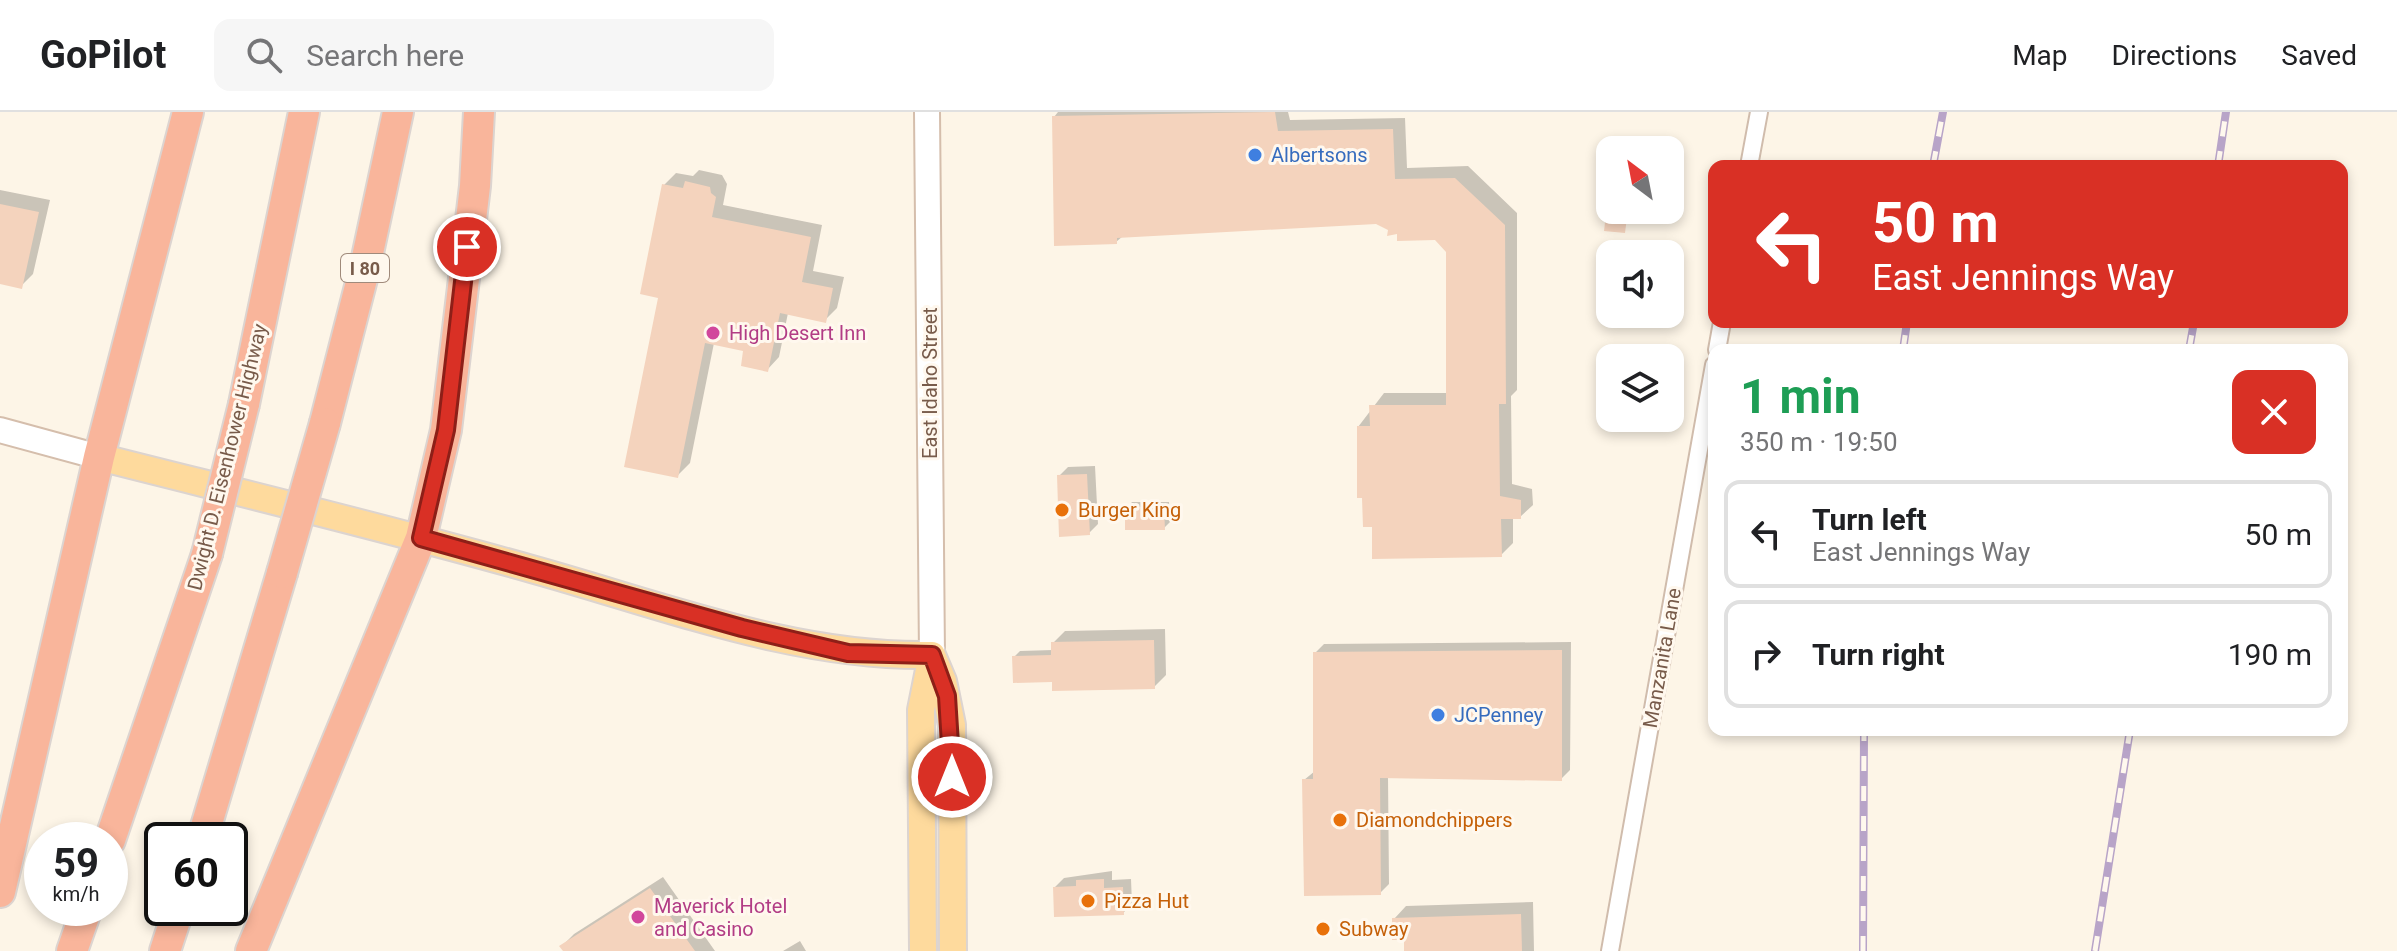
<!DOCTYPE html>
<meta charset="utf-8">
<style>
body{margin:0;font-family:Roboto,sans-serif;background:#f6f6f6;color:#202124;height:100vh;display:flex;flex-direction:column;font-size:30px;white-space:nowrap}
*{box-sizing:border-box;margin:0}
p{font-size:26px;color:#757577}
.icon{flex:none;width:44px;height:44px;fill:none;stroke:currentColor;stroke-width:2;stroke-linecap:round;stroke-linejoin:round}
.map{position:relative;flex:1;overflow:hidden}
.drawer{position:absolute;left:1708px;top:232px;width:640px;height:392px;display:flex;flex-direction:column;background:#fff;border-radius:16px;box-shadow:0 4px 12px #0003}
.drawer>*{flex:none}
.guide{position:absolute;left:1708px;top:48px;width:640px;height:168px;border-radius:16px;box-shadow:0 4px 12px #0003;background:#d93025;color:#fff;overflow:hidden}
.needle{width:52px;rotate:328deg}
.tools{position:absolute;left:1596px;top:24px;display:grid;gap:16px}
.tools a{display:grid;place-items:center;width:88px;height:88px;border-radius:16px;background:#fff;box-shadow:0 4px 12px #0003;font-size:40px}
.speed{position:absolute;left:24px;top:710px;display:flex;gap:16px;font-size:40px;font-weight:700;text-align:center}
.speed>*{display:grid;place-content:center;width:104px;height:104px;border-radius:50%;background:#fff;box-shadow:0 4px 12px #0003;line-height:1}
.speed small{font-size:20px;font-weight:400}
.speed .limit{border:4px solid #111;border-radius:12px;background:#fff;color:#111}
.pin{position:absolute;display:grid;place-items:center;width:68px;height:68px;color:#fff;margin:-34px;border:4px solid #fff;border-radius:50%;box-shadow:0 2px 8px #0007}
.me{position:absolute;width:88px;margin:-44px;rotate:0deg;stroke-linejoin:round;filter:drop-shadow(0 0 6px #0008)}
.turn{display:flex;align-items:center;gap:28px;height:168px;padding:0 32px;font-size:36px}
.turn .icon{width:104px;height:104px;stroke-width:2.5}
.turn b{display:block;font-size:56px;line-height:68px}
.round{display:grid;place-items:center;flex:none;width:84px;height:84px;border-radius:16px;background:#f6f6f6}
.head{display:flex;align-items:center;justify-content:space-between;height:136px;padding:0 32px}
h1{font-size:48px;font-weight:700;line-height:60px;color:#1e9e55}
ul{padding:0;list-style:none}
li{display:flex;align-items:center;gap:24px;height:108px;margin:0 16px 12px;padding:0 16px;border:4px solid #e0e0e0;border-radius:16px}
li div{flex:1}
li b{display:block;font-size:30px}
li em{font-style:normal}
header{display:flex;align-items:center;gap:48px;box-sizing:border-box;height:112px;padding:0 40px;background:#fff;border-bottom:2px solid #e0e0e0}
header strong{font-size:38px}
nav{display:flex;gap:44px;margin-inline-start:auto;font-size:28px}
.search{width:560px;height:72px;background:#f6f6f6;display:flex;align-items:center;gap:20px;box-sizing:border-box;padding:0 28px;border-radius:16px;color:#757577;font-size:30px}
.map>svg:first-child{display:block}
.shadow{fill:#0003}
.building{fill:#f4d3bd}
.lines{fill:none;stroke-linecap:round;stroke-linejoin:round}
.street-casing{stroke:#d0bcac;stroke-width:20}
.secondary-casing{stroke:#d5beac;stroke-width:28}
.primary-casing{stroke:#dcd4d0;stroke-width:30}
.highway-casing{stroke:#dcd4d0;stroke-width:34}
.street{stroke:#fff;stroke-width:16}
.secondary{stroke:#fff;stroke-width:24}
.primary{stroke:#feda9d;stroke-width:26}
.highway{stroke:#f9b59b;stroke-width:30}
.rail-casing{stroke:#b8a4c8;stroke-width:8}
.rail{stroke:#fff8ee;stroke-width:5;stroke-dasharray:15;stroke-linecap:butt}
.highway-bridge-casing{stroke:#dcd4d0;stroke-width:34;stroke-linecap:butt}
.highway-bridge{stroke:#f9b59b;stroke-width:30}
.route-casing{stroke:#8d1f18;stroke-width:20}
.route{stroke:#d93025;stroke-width:14}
.shop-dot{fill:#3f7fe0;stroke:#fff8ee;stroke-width:3}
.hotel-dot{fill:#d1479c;stroke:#fff8ee;stroke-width:3}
.food-dot{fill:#e8710a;stroke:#fff8ee;stroke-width:3}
.labels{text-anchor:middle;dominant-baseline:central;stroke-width:6;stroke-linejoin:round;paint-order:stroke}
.shield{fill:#fff8ee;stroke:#a08a7b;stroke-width:2}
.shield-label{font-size:18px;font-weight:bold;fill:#785b4a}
.shop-label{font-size:20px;fill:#366cbe;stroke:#fff8ee;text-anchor:start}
.hotel-label{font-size:20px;fill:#b23c85;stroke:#fff8ee;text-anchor:start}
.street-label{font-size:20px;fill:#785b4a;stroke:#fff8ee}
.food-label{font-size:20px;fill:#c56008;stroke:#fff8ee;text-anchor:start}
</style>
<header>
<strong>GoPilot</strong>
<div class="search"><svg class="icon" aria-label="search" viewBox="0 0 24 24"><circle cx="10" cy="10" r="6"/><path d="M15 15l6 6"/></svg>Search here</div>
<nav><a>Map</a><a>Directions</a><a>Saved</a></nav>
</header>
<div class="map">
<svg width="2397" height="839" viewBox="0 0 2397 839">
<rect width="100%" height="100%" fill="#fdf5e7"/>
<path class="shadow" d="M 1058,0 L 1288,0 L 1290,8 L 1405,6 L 1407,56 L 1468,54 L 1517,101 L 1517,278 L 1511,284 L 1512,372 L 1532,377 L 1533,393 L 1520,405 L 1513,405 L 1513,431 L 1501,443 L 1374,413 L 1358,315 L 1384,281 L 1448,281 L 1448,139 L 1435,126 L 1398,120 L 1376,110 L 1123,124 L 1116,130 L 1054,5 Z
M 699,58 L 722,63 L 727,72 L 723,93 L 822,113 L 813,159 L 844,165 L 837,196 L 825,208 L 788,201 L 779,245 L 767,258 L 746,237 L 714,231 L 690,351 L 677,364 L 661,184 L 664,73 L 676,61 L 693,64 Z
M 0,78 L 50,88 L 33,162 L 21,174 L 0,170 Z
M 1610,101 L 1628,103 L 1624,119 L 1608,103 Z
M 1095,354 L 1098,412 L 1089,421 L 1059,364 L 1068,355 Z
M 1132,390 L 1169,390 L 1170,410 L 1164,416 L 1127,396 Z
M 1165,517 L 1166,563 L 1154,575 L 1054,568 L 1014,545 L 1020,539 L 1053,538 L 1053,531 L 1065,519 Z
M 1571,530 L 1570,658 L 1561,667 L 1388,664 L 1389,772 L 1380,781 L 1304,668 L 1315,659 L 1315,541 L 1324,532 Z
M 1112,759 L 1112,768 L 1131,767 L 1132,792 L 1123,801 L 1055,775 L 1064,766 Z
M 663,765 L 715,839 L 565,839 L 562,834 L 574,822 Z
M 1533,790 L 1534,839 L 1406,839 L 1406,826 L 1394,807 L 1406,794 Z
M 800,829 L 806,839 L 783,839 Z"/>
<path class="building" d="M 1275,0 L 1278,19 L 1393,17 L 1395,67 L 1455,66 L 1505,113 L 1506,292 L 1499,292 L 1500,384 L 1521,388 L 1521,407 L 1501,407 L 1502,445 L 1372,447 L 1372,415 L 1363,415 L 1362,386 L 1357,386 L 1357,314 L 1370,314 L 1369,293 L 1446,293 L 1446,140 L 1435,128 L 1397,129 L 1397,122 L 1387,124 L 1388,118 L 1376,112 L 1117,126 L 1117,132 L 1054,134 L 1052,4 Z
M 685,69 L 710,75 L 711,81 L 716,85 L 712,105 L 811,125 L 802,170 L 833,176 L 826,211 L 780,201 L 768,260 L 741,254 L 743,239 L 705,231 L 678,366 L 624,355 L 658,186 L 640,182 L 662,72 L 683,76 Z
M 0,92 L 39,100 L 22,177 L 0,172 Z
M 1606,102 L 1627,105 L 1625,121 L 1604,119 Z
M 1087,362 L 1090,423 L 1059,425 L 1057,363 Z
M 1125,395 L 1164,395 L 1165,418 L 1125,418 Z
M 1154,528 L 1155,577 L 1052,579 L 1052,570 L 1013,571 L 1012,544 L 1051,543 L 1051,530 Z
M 1562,538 L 1562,669 L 1380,666 L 1381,783 L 1304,784 L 1302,667 L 1313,667 L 1313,540 Z
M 1104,767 L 1104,776 L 1123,775 L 1124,803 L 1054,805 L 1053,775 L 1076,774 L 1076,768 Z
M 650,776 L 695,839 L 563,839 L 559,834 Z
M 1521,802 L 1522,839 L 1404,839 L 1404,828 L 1392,828 L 1392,806 Z"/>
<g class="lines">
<g class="street-casing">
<path id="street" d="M 1749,54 L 1759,0
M 1717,238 L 1722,210
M 1610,839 L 1714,253"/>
</g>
<g class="secondary-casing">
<path id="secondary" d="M 927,0 L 932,543
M 0,318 L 99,345"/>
</g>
<g class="primary-casing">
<path id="primary" d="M 99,345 C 245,382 391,417 535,458 C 664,494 797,546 932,543
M 932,543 L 943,569 L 952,613 L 953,839
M 923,839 L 921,598 L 932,543"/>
</g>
<g class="highway-casing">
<path id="highway" d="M 244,292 L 304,0
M 325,311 L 365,155 L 398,0
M 110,728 L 207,442
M 202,728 L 282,461
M 0,780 L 99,345 L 188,0
M 72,839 L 87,796
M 165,839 L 179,796
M 251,839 L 421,426 L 446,318 L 475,74 L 479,0"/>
</g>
<use href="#street" class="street"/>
<use href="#secondary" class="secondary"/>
<use href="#primary" class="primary"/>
<use href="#highway" class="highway"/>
<g class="rail-casing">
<path id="rail" d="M 1933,54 L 1943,0
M 2218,54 L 2226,0
M 1903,238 L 1907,210
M 2189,238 L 2194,210
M 1863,839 L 1864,618
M 2095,839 L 2130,618"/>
</g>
<use href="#rail" class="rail"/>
<g class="highway-bridge-casing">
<path id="highway-bridge" d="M 207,442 L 244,292
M 282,461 L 325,311"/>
</g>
<use href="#highway-bridge" class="highway-bridge"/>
</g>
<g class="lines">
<g class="route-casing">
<path id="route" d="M 467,135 L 446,318 L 421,426 L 742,516 L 848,541 L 932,543 L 947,584 L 952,665"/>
</g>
<use href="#route" class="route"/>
</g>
<g class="shop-dot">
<circle cx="1255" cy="43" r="8"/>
<circle cx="1438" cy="603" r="8"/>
</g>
<g class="hotel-dot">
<circle cx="713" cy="221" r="8"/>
<circle cx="638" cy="805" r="8"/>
</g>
<g class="food-dot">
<circle cx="1062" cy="398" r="8"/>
<circle cx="1340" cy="708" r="8"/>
<circle cx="1088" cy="789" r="8"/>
<circle cx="1323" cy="817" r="8"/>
</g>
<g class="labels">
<rect class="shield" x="341" y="142" width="48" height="28" rx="6"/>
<g class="shield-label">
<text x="365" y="156">I 80</text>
</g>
<g class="shop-label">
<text x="1271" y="43">Albertsons</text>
<text x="1454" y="603">JCPenney</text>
</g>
<g class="hotel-label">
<text x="729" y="221">High Desert Inn</text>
<text x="654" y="794">Maverick Hotel<tspan x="654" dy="23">and Casino</tspan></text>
</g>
<g class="street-label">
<text transform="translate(930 271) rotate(-90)">East Idaho Street</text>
<text transform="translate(227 345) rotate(-76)">Dwight D. Eisenhower Highway</text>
<text transform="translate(1662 546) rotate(-80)">Manzanita Lane</text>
</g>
<g class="food-label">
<text x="1078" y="398">Burger King</text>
<text x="1356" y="708">Diamondchippers</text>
<text x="1104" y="789">Pizza Hut</text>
<text x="1339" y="817">Subway</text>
</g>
</g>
</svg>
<div class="tools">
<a><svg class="needle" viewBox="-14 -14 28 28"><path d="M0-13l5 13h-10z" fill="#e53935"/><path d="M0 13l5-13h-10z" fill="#757577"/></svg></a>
<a><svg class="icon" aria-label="sound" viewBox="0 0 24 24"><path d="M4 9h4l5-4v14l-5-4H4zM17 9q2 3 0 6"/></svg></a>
<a><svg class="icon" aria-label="layers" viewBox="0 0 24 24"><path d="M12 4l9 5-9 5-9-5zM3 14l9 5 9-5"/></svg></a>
</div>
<div class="speed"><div>59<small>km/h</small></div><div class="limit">60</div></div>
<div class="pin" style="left:467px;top:135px;background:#d93025"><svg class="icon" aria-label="arrive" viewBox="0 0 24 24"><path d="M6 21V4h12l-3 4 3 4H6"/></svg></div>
<svg class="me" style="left:952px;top:665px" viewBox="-20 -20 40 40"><circle r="17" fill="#d93025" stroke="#fff" stroke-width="3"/><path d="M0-11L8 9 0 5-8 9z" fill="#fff"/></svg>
<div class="guide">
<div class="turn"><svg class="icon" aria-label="left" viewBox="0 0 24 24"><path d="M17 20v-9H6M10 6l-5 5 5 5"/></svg><div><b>50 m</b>East Jennings Way</div></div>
</div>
<section class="drawer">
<div class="head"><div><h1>1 min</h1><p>350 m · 19:50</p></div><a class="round" style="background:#d93025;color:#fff"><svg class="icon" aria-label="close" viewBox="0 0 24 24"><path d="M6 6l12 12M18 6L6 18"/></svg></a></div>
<ul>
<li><svg class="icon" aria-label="left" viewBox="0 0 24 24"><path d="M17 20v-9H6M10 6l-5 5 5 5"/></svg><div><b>Turn left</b><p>East Jennings Way</p></div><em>50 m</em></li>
<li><svg class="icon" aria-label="right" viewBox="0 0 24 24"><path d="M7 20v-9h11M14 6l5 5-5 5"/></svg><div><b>Turn right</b></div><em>190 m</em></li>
</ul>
</section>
</div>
